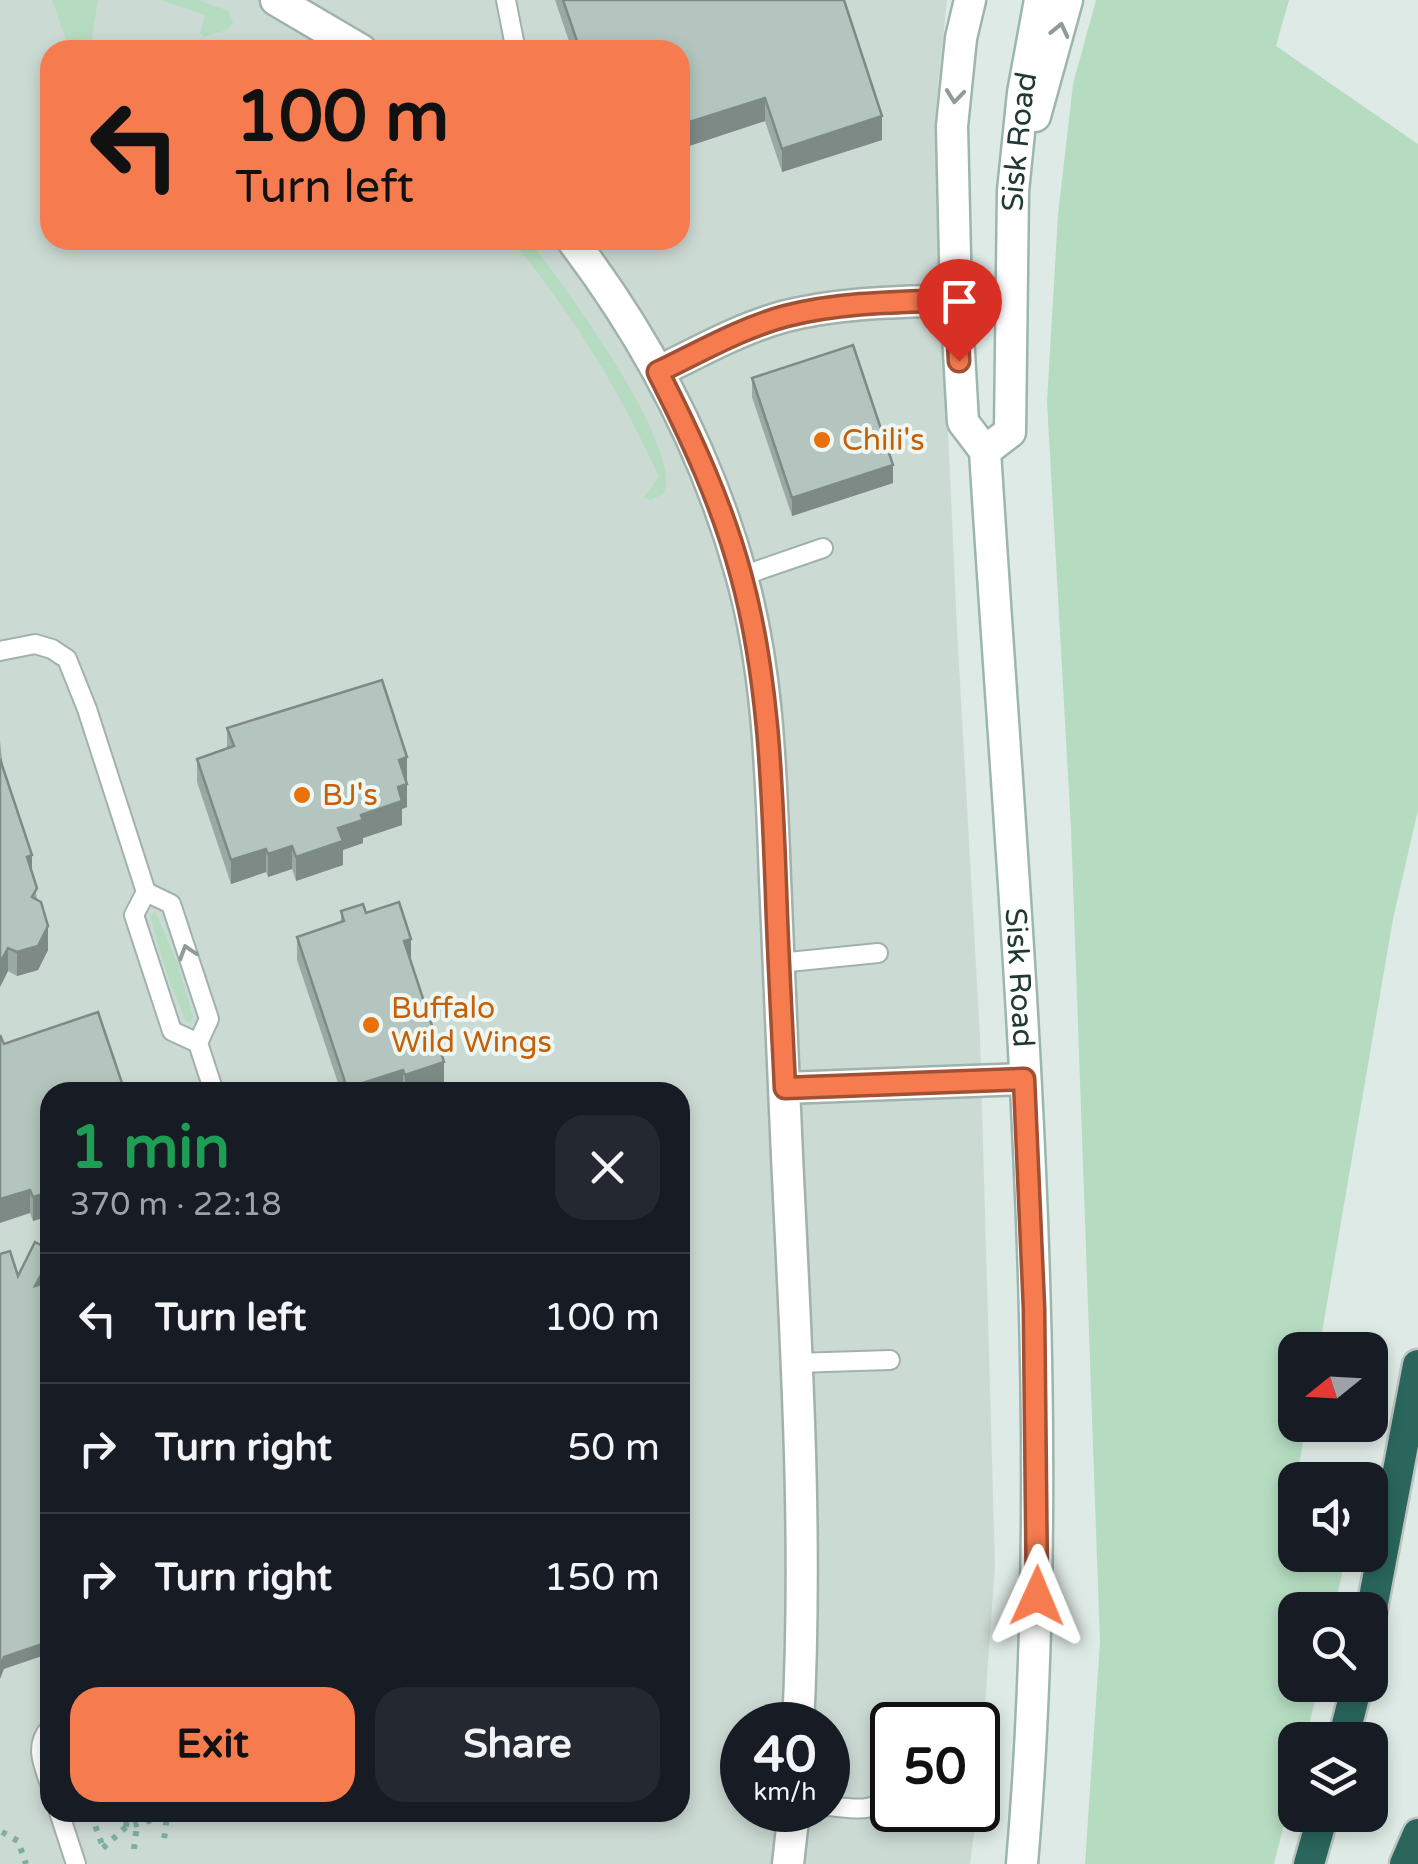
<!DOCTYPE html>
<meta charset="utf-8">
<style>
body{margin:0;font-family:"Varela Round",sans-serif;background:#242831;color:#f1f3f6;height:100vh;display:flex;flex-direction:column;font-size:38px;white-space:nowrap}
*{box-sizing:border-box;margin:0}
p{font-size:32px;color:#9ea1a6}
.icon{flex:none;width:55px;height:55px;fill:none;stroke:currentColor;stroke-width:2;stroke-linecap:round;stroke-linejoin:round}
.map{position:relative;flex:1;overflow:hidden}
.details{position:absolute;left:40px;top:1082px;width:650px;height:740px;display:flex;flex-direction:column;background:#171b24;border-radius:30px;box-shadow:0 5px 15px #0003}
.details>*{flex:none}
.banner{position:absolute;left:40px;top:40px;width:650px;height:210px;border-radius:30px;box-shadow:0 5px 15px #0003;background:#f67c50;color:#111;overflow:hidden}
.needle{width:65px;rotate:252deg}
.buttons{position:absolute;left:1278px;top:1332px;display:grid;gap:20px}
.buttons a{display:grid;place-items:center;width:110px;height:110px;border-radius:20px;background:#171b24;box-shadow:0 5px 15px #0003;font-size:50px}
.speed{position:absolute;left:720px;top:1702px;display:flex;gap:20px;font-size:50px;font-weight:700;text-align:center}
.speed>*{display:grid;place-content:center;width:130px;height:130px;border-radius:50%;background:#171b24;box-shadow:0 5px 15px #0003;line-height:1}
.speed small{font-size:25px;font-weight:400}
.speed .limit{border:5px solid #111;border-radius:15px;background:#fff;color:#111}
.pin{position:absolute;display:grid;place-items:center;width:85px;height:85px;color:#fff;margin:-102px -42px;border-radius:50% 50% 50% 0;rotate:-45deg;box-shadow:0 0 10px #0007}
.pin .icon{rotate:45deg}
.me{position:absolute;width:110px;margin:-55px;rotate:1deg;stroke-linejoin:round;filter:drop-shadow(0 0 8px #0008)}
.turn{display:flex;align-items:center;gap:35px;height:210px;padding:0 30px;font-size:45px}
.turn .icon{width:130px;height:130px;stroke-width:2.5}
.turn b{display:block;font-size:70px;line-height:85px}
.round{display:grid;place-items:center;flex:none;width:105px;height:105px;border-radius:30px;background:#242831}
.summary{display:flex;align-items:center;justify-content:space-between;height:170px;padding:0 30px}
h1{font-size:60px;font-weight:700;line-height:75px;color:#1e9e55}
.button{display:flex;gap:20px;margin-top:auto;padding:20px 30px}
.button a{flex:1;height:115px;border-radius:30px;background:#f67c50;color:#111;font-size:40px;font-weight:700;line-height:115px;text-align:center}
.button a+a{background:#242831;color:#f1f3f6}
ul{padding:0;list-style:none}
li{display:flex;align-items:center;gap:30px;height:130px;padding:0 30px;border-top:2px solid #363941}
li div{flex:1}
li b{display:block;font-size:38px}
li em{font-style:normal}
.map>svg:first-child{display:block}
.built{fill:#ccdad4;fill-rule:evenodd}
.green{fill:#b5dcc1}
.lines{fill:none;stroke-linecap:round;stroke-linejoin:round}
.service-casing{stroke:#a1b2ac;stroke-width:22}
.minor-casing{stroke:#a1b2ac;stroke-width:35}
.secondary-casing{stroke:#9db6ad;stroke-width:35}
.motorway-casing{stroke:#bcc4c2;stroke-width:35}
.path{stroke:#7dafa0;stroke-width:6;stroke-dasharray:5 8;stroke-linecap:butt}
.service{stroke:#fff;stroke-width:18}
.minor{stroke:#fff;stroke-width:30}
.secondary{stroke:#fff;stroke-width:30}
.motorway{stroke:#2a665b;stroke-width:30}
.wall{fill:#9aa9a3}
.shaded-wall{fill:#7d8a85}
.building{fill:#b3c5be;stroke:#7d8a85;stroke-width:2.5}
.oneway{stroke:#8f9c99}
.route-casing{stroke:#a05134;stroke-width:25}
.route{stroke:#f67c50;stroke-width:18}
.food-dot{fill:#e8710a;stroke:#eef7f2;stroke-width:4}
.labels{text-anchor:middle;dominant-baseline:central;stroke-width:8;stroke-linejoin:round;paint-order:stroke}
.street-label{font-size:30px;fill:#1f3a33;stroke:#eef7f2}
.food-label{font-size:30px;fill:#c56008;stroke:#eef7f2;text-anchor:start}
</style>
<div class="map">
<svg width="1418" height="1864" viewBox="0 0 1418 1864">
<rect width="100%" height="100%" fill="#deeae5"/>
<path class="built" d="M 0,0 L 947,0 L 936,107 L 938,213 L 957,629 L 980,1037 L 995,1565 L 978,1803 L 978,1725 L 892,1725 L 892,1810 L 977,1810 L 970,1864 L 0,1864 ZM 50,50 L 680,50 L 680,240 L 50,240 ZM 50,1092 L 680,1092 L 680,1812 L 50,1812 ZM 742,1725 L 828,1725 L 828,1810 L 742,1810 Z"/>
<path class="green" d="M 52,0 L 98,0 L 90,50 L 70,50 Z
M 160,0 L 198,0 L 229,11 L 233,23 L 228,29 L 204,37 L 200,33 L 205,15 Z
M 1096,0 L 1289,0 L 1276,46 L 1418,144 L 1418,810 L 1393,919 L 1319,1350 L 1295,1350 L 1295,1425 L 1306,1425 L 1293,1499 L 1295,1555 L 1346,1555 L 1334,1610 L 1295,1610 L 1295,1685 L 1319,1685 L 1305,1740 L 1295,1740 L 1295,1781 L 1274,1864 L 1085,1864 L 1100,1642 L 1071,828 L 1047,402 L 1058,215 L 1073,84 Z
M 488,240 L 528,240 C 559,277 687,451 663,494 L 651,500 L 643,498 L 659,477 C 618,388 576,319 514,243 L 491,247 Z
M 155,911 L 178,964 L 193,1017 L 190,1022 L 185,1020 L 165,969 L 150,916 Z"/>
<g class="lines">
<g class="service-casing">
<path id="service" d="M 506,0 L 515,46
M 742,576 L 823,548
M 0,651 L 35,644 L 52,649 L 67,659 L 87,709 L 146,892
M 779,963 L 878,953
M 198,1043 L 172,1031 L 134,915 L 146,892 L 171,904 L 209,1019 L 198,1043 L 214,1092
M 795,1363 L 890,1360
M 50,1728 C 34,1746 43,1764 50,1784
M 828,1806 C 873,1811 889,1814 889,1762
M 59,1812 L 76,1864"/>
</g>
<g class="minor-casing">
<path id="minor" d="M 276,0 L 361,50
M 572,240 C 648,340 707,453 741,574 C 769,673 771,778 775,879 C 779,972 783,1064 787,1156 C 796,1346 808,1535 798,1725
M 658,372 C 700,351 741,328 786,316 C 842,302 899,302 956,300
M 785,1088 L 1024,1079
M 788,1864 L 794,1810"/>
</g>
<g class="secondary-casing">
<g id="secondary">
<path id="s1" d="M 970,0 L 961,38 L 952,126 L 956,300 L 963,422 L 985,451 C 1014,920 1062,1394 1022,1864"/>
<path d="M 1035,116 L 1067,0"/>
<path id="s2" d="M 985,451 L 1010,432 L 1013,191 L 1023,93 L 1040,0"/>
</g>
</g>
<g class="motorway-casing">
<path id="motorway" d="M 1370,1619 L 1418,1365
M 1343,1740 L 1357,1685
M 1309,1864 L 1323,1815
M 1405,1864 L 1418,1834"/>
</g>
<path class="path" d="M 91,1814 L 104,1850
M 126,1827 L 127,1812
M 2,1832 L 18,1841 L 26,1864
M 103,1848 L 126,1827 L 167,1816 L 164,1840
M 134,1849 L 137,1824"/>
<use href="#service" class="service"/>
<use href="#minor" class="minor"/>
<use href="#secondary" class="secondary"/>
<use href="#motorway" class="motorway"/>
</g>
<path class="wall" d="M 555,0 L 844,0 L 882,140 L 782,172 L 765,121 L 680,149 L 680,50 L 572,50 Z
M 752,378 L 893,483 L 792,516 L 752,397 Z
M 227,728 L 406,781 L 407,807 L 402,809 L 402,825 L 363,838 L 363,843 L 343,850 L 343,865 L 296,881 L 292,869 L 268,877 L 266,872 L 231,884 L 197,782 L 197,759 L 227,749 Z
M 0,741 L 3,767 L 32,875 L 48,950 L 38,970 L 17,976 L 8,971 L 0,987 Z
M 341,911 L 366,913 L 411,962 L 444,1086 L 423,1092 L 341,1092 L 297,960 L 297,937 L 341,922 Z
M 4,1044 L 50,1092 L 50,1219 L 49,1216 L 33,1221 L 30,1213 Z"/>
<path class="shaded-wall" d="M 765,98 L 765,121 L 680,149 L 680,125 Z
M 882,116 L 882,140 L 782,172 L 782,149 Z
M 893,465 L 893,483 L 792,516 L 792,498 Z
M 407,757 L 407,781 L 399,760 Z
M 407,784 L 407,807 L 402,809 L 402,825 L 363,838 L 363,843 L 343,850 L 343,865 L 296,881 L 296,857 L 338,828 L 361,815 L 398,787 Z
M 292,846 L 292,869 L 268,877 L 268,854 Z
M 266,849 L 266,872 L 231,884 L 231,860 Z
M 32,855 L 32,879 L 27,857 Z
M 48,926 L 48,950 L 38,970 L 17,976 L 17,952 Z
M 411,939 L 411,962 L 404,941 Z
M 8,948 L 8,971 L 0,987 L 0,963 Z
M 444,1062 L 444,1086 L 423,1092 L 405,1092 L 405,1075 Z
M 403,1070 L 403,1092 L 347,1092 L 347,1088 Z
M 30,1190 L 30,1213 L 0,1223 L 0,1199 Z
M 49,1192 L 49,1216 L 33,1221 L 33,1197 Z
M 50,1258 L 50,1270 L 35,1298 L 35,1286 Z
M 48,1642 L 48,1654 L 4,1669 L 0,1679 L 0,1667 L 4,1657 Z"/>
<path class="building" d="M 563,0 L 844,0 L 882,116 L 782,149 L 765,98 L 680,125 L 680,50 L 580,50 Z
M 853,345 L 893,465 L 792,498 L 752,378 Z
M 382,680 L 407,757 L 399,760 L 407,784 L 398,787 L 402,801 L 361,815 L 363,820 L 338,828 L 343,841 L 296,857 L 292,846 L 268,854 L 266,849 L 231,860 L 197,759 L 234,746 L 227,728 Z
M 0,759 L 32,855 L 27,857 L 37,888 L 32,897 L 41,902 L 48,926 L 38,946 L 17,952 L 8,948 L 0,963 Z
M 399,902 L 411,939 L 404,941 L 444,1062 L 405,1075 L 403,1070 L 347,1088 L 297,937 L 344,921 L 341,911 L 363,904 L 366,913 Z
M 98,1012 L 125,1092 L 50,1092 L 50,1196 L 49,1192 L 33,1197 L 30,1190 L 0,1199 L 0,1035 L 4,1044 Z
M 35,1242 L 50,1250 L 50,1258 L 35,1286 L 50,1281 L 50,1643 L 48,1642 L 4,1657 L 0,1667 L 0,1254 L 10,1251 L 18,1276 Z"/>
<defs><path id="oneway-chevron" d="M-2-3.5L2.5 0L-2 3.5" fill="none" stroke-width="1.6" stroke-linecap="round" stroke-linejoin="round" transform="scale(2.5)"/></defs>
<g class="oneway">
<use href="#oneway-chevron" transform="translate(1060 30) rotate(-77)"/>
<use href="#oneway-chevron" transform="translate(955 96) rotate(96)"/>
<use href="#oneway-chevron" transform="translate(187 952) rotate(-108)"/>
</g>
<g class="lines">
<g class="route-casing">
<path id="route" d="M 959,361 L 956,300 C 899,302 842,302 786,316 C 741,328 700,352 658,372 C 691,437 722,504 741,575 C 769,678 772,786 776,891 C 778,957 782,1023 785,1088 L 1024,1079 L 1034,1308 L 1037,1596"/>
</g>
<use href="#route" class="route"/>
</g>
<g class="food-dot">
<circle cx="822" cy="440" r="10"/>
<circle cx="302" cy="795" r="10"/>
<circle cx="371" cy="1025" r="10"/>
</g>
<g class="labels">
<g class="street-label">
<text stroke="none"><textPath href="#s2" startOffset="322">Sisk Road</textPath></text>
<text stroke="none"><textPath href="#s1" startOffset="988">Sisk Road</textPath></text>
</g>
<g class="food-label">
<text x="842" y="440">Chili's</text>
<text x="322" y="795">BJ's</text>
<text x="391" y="1008">Buffalo<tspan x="391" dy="34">Wild Wings</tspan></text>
</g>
</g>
</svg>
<div class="buttons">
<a><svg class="needle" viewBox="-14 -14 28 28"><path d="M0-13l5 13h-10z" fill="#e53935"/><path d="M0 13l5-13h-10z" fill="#9ea1a6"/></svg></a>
<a><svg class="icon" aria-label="sound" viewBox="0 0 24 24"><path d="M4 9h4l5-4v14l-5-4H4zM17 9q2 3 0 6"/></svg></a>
<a><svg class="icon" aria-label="search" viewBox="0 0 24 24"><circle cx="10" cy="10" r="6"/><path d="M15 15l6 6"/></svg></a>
<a><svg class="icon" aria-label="layers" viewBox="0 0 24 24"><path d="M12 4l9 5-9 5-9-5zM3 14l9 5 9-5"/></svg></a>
</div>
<div class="speed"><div>40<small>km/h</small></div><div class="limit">50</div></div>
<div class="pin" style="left:959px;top:361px;background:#d93025"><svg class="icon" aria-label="arrive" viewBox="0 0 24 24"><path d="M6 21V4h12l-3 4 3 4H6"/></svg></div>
<svg class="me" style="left:1037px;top:1596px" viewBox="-20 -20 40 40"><path d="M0-17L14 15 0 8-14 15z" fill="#f67c50" stroke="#fff" stroke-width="4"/></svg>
<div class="banner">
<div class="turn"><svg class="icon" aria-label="left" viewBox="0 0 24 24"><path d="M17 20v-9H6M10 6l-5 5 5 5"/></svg><div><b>100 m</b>Turn left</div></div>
</div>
<section class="details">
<div class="summary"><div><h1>1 min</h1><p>370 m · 22:18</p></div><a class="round"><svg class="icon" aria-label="close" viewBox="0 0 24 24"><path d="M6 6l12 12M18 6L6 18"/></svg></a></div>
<ul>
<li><svg class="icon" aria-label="left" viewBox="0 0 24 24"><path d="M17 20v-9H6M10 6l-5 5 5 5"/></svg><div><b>Turn left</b></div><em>100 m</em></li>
<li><svg class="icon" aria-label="right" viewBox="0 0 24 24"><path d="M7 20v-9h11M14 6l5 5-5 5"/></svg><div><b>Turn right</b></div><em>50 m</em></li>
<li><svg class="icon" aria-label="right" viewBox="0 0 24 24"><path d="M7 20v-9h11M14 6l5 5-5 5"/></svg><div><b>Turn right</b></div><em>150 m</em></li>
</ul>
<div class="button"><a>Exit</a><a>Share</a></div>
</section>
</div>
